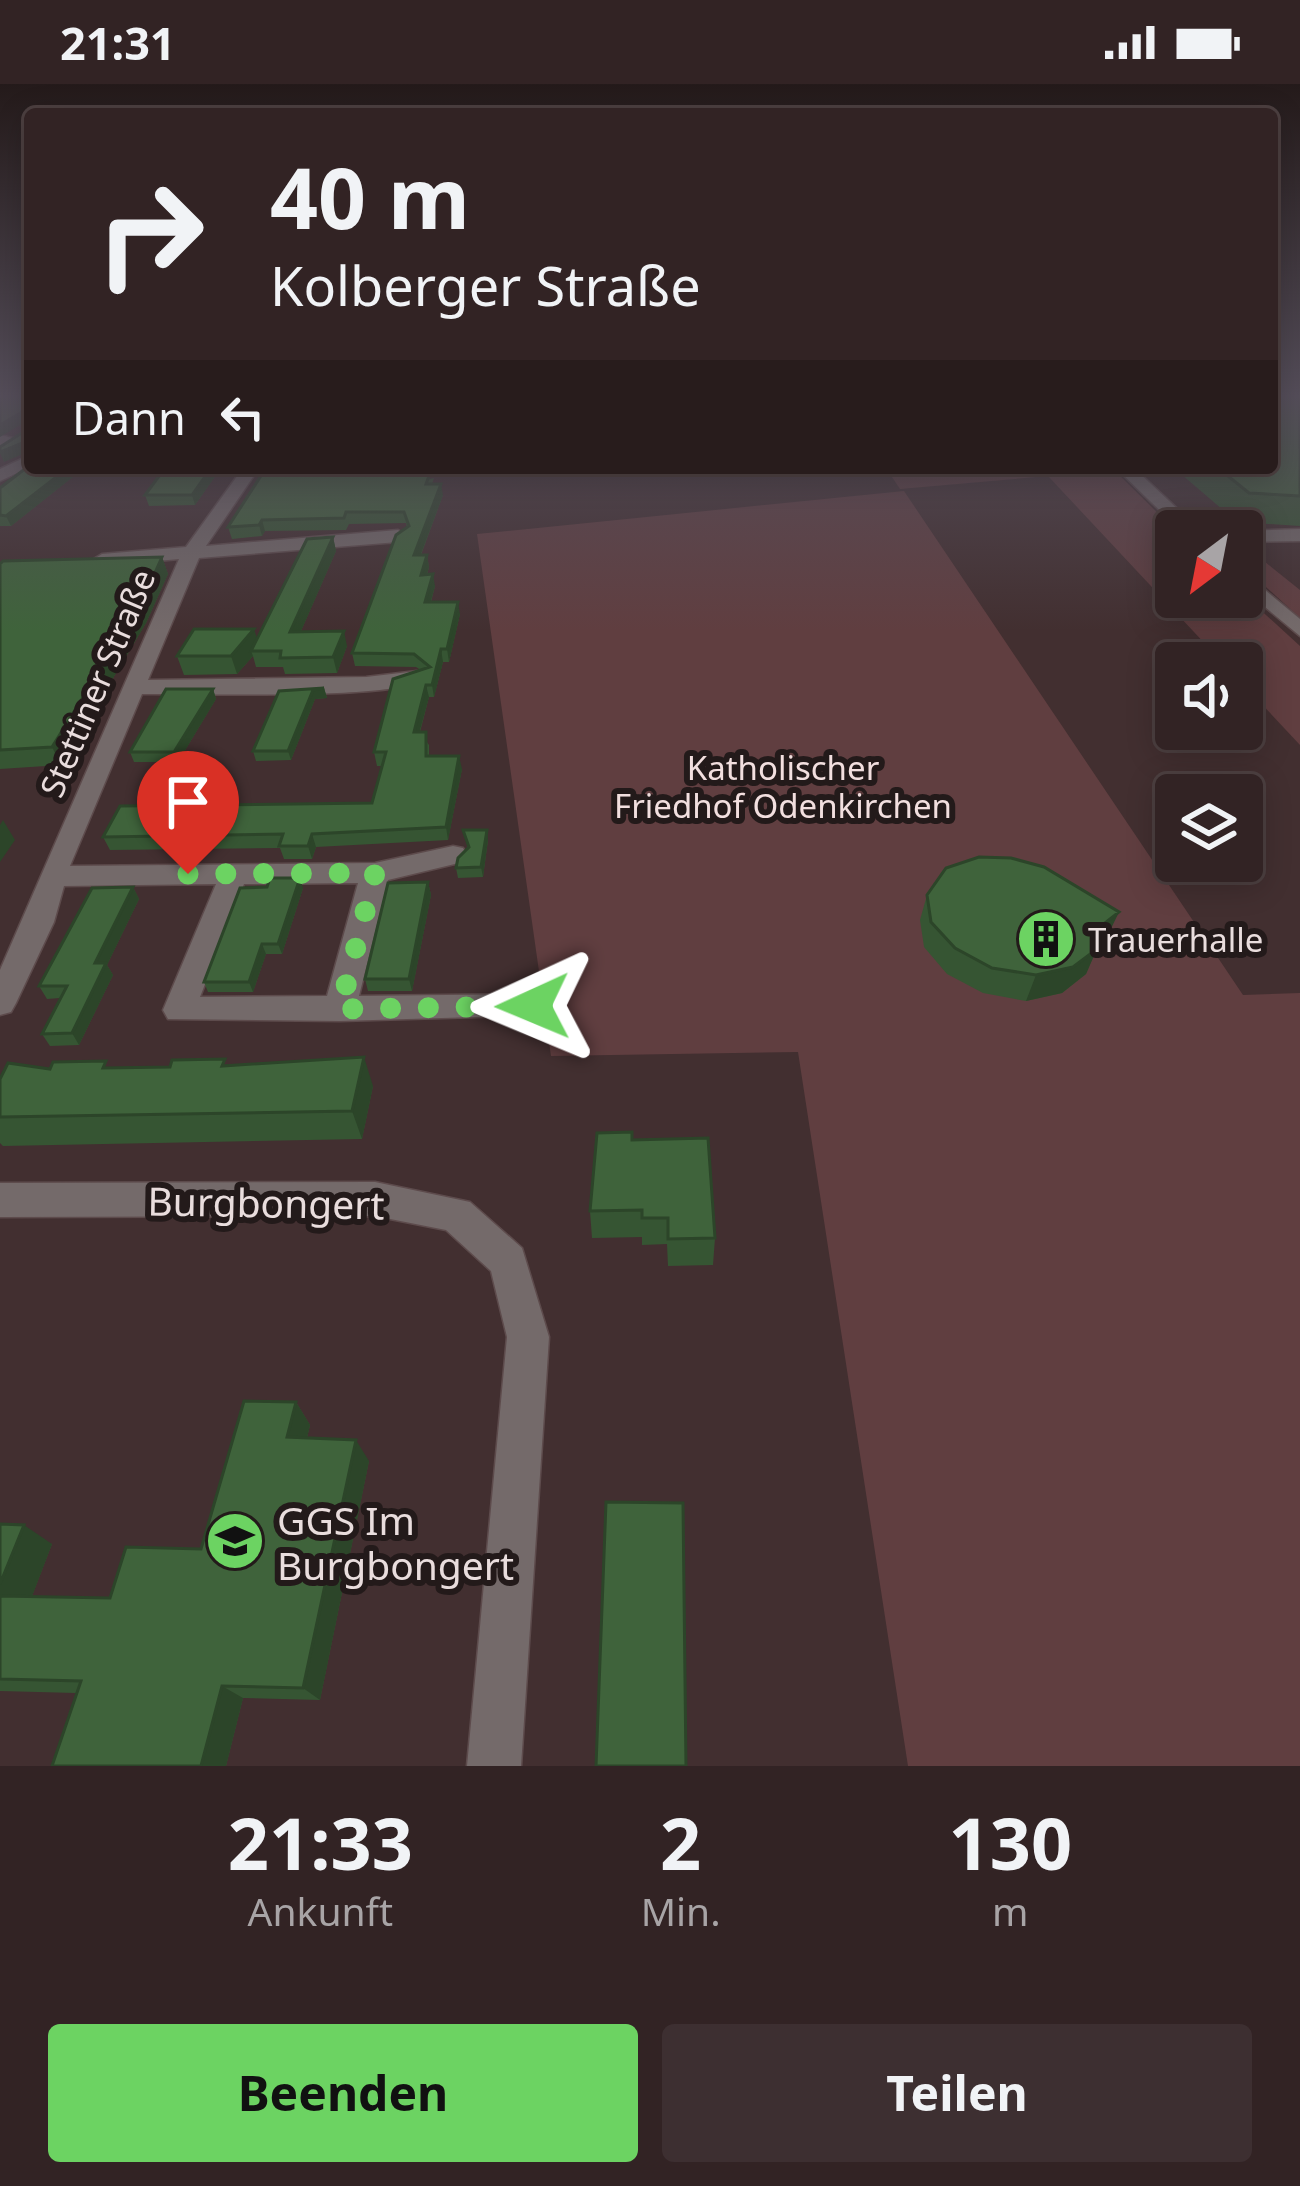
<!DOCTYPE html>
<html lang="de">
<meta charset="utf-8">
<style>
body{margin:0;font-family:"Noto Sans",sans-serif;background:#3d2f31;color:#f1f3f6;height:100vh;display:flex;flex-direction:column;font-size:45px;white-space:nowrap}
*{box-sizing:border-box;margin:0}
p{font-size:39px;color:#a8a4a6}
.icon{flex:none;width:66px;height:66px;fill:none;stroke:currentColor;stroke-width:2;stroke-linecap:round;stroke-linejoin:round}
.map{position:relative;height:1682px;overflow:hidden}
.details{display:flex;flex-direction:column;background:#322324;flex:1}
.details>*{flex:none}
.banner{position:absolute;left:24px;top:24px;width:1254px;height:366px;border-radius:12px;box-shadow:0 6px 30px #0003,0 0 0 3px #4d4041;background:#322324;color:#f1f3f6;overflow:hidden}
.needle{width:78px;rotate:212deg}
.tools{position:absolute;left:1155px;top:426px;display:grid;gap:24px}
.tools a{display:grid;place-items:center;width:108px;height:108px;border-radius:12px;background:#322324;box-shadow:0 6px 30px #0003,0 0 0 3px #4d4041;font-size:60px}
.pin{position:absolute;display:grid;place-items:center;width:102px;height:102px;color:#fff;margin:-123px -51px;border-radius:50% 50% 50% 0;rotate:-45deg;box-shadow:0 0 12px #0007}
.pin .icon{rotate:45deg}
.me{position:absolute;width:132px;margin:-66px;rotate:269deg;stroke-linejoin:round;filter:drop-shadow(0 0 9px #0008)}
.turn{display:flex;align-items:center;gap:42px;height:252px;padding:0 48px;font-size:54px}
.turn .icon{width:156px;height:156px;stroke-width:2.5}
.turn b{display:block;font-size:84px;line-height:102px}
.then{display:flex;align-items:center;height:114px;padding:0 48px;background:#0003;gap:24px;font-size:45px}
.eta{display:flex;justify-content:space-evenly;align-items:center;height:204px;text-align:center}
.eta b{font-size:72px;font-weight:700;line-height:84px}
.action{display:flex;gap:24px;margin-top:auto;padding:24px 48px}
.action a{flex:1;height:138px;border-radius:12px;background:#6cd362;color:#111;font-size:48px;font-weight:700;line-height:138px;text-align:center}
.action a+a{background:#3d2f31;color:#f1f3f6}
.status{display:flex;justify-content:space-between;align-items:center;height:84px;padding:0 60px;background:#322324;direction:ltr}
.status svg{height:33px;fill:currentColor}
.map>svg:first-child{display:block}
.green{fill:#603e40}
.lines{fill:none;stroke-linecap:round;stroke-linejoin:round}
.minor-casing{stroke:#5d4b4c;stroke-width:3}
.minor{fill:#746a6a;fill-rule:evenodd}
.wall{fill:#365533}
.shaded-wall{fill:#2c4529}
.building{fill:#3f633b;stroke:#2c4529;stroke-width:3}
.route{stroke:#6cd362;stroke-width:21;stroke-dasharray:0 37.8}
.labels{text-anchor:middle;dominant-baseline:central;stroke-width:12;stroke-linejoin:round;paint-order:stroke}
.street-label{font-size:33px;fill:#e9dddd;stroke:#231a1a}
.park-label{font-size:33px;fill:#f2dfdf;stroke:#231a1a}
.poi-label{font-size:33px;fill:#e9dddd;stroke:#231a1a;text-anchor:start}
.near-street-label{font-size:39px;fill:#e9dddd;stroke:#231a1a}
.near-poi-label{font-size:39px;fill:#e9dddd;stroke:#231a1a;text-anchor:start}
</style>
<div class="status"><b>21:31</b><svg viewBox="0 0 49 12"><path d="M0 12V9h3v3zM5 12V6h3v6zM10 12V3h3v9zM15 12V0h3v12zM26 1h20v11H26zM47 4h2v5h-2z"/></svg></div>
<div class="map">
<svg width="1300" height="1682" viewBox="0 0 1300 1682">
<rect width="100%" height="100%" fill="#422f30"/>
<path class="green" d="M 886,384 L 1112,384 L 1176,447 L 1176,513 L 1242,513 L 1242,509 L 1300,562 L 1300,661 L 1242,599 L 1242,579 L 1223,579 L 1048,392 L 900,405 Z
M 904,407 L 1243,911 L 1300,909 L 1300,1682 L 908,1682 L 798,968 L 551,972 L 477,450 Z
M 1245,462 L 1300,506 L 1300,534 L 1242,481 Z"/>
<g class="lines">
<g class="minor-casing">
<path id="minor" d="M 0,351 L 21,356 L 0,361 Z
M 30,371 L 30,383 L 0,397 L 0,385 Z
M 243,384 L 259,384 L 206,462 L 398,446 L 407,452 L 398,458 L 199,474 L 148,596 L 366,593 L 417,587 L 428,594 C 401,617 190,609 142,610 L 70,782 L 375,779 L 453,762 L 463,764 L 467,771 L 463,778 L 388,796 L 359,912 L 533,910 L 544,913 L 549,922 L 544,931 L 340,937 L 168,935 L 163,926 L 216,800 L 64,802 L 54,838 L 16,919 L 11,928 L 0,931 L 0,886 L 179,475 L 102,482 L 92,476 L 102,470 L 186,463 ZM 358,799 L 327,912 L 200,913 L 244,800 Z
M 1116,384 L 1134,384 L 1201,447 L 1181,447 Z
M 1300,445 L 1300,457 L 1242,458 L 1240,447 Z
M 1242,487 L 1300,535 L 1300,552 L 1242,504 Z
M 375,1098 L 470,1118 L 522,1164 L 549,1253 L 521,1682 L 467,1682 L 507,1253 L 491,1187 L 446,1146 L 375,1132 L 0,1133 L 0,1099 Z"/>
</g>
<use href="#minor" class="minor"/>
</g>
<path class="wall" d="M 1300,311 L 1300,442 L 1237,438 L 1174,384 L 1272,384 Z
M 30,384 L 221,384 L 195,421 L 149,422 L 145,411 L 162,388 L 79,388 L 11,442 L 0,442 L 0,404 Z
M 434,394 L 432,400 L 443,411 L 421,471 L 427,471 L 429,483 L 427,491 L 435,502 L 431,518 L 460,530 L 449,578 L 443,578 L 434,613 L 429,613 L 420,648 L 429,661 L 429,672 L 462,685 L 448,756 L 316,763 L 312,775 L 284,775 L 280,764 L 110,766 L 103,753 L 372,719 L 382,682 L 377,682 L 374,668 L 421,586 L 416,583 L 355,582 L 352,569 L 407,443 L 406,439 L 349,440 L 346,446 L 265,447 L 262,452 L 232,455 L 228,443 Z
M 333,453 L 336,467 L 301,547 L 347,562 L 337,589 L 285,590 L 283,583 L 256,583 L 253,572 L 237,590 L 184,591 L 177,572 L 257,555 Z
M 162,473 L 168,490 L 146,539 L 61,681 L 0,685 L 0,480 Z
M 324,604 L 327,614 L 315,615 L 291,676 L 256,677 L 253,667 Z
M 213,605 L 216,615 L 178,678 L 134,678 L 130,668 Z
M 463,746 L 488,756 L 483,793 L 458,794 L 456,784 L 468,765 Z
M 428,798 L 431,811 L 412,907 L 368,907 L 365,895 Z
M 133,803 L 139,815 L 107,881 L 113,891 L 79,961 L 50,962 L 42,950 L 60,914 L 47,915 L 39,902 Z
M 303,804 L 282,870 L 266,870 L 253,908 L 208,908 L 204,898 Z
M 927,811 L 1107,853 L 1098,861 L 1086,890 L 1062,909 L 1026,917 L 983,909 L 947,890 L 924,863 L 920,836 Z
M 228,982 L 373,1002 L 362,1055 L 3,1062 L 0,1059 L 0,995 L 50,985 Z
M 632,1056 L 715,1154 L 713,1181 L 668,1182 L 667,1160 L 642,1161 L 642,1153 L 592,1154 L 590,1127 Z
M 296,1318 L 310,1341 L 307,1354 L 369,1377 L 320,1616 L 243,1614 L 226,1682 L 52,1682 L 76,1609 L 0,1607 L 0,1440 L 52,1460 L 32,1512 L 110,1514 L 201,1465 Z"/>
<path class="shaded-wall" d="M 27,325 L 30,335 L 0,353 L 0,341 Z
M 27,357 L 30,367 L 4,378 L 0,369 Z
M 68,384 L 77,384 L 79,388 L 11,442 L 6,432 Z
M 211,384 L 221,384 L 195,421 L 192,411 Z
M 441,400 L 443,411 L 416,483 L 414,471 Z
M 262,436 L 265,447 L 262,452 L 259,441 Z
M 333,453 L 336,467 L 294,563 L 290,548 Z
M 427,471 L 429,483 L 423,503 L 421,491 Z
M 162,473 L 168,490 L 146,539 L 61,681 L 52,663 Z
M 433,490 L 435,502 L 427,531 L 425,518 Z
M 458,518 L 460,530 L 449,578 L 447,565 Z
M 254,545 L 260,563 L 251,567 L 253,572 L 237,590 L 231,572 Z
M 344,547 L 347,562 L 337,589 L 333,573 Z
M 441,565 L 443,578 L 434,613 L 432,601 Z
M 426,601 L 429,613 L 416,661 L 414,648 Z
M 324,604 L 327,614 L 315,615 L 291,676 L 288,667 L 313,606 Z
M 213,605 L 216,615 L 178,678 L 174,668 Z
M 459,672 L 462,685 L 448,756 L 446,743 Z
M 3,736 L 15,756 L 0,778 L 0,741 Z
M 487,746 L 488,756 L 483,793 L 481,783 Z
M 312,750 L 316,763 L 312,775 L 308,762 Z
M 300,794 L 303,804 L 282,870 L 278,860 Z
M 428,798 L 431,811 L 412,907 L 409,895 Z
M 133,803 L 139,815 L 107,881 L 113,891 L 79,961 L 72,949 L 95,879 Z
M 1119,828 L 1107,853 L 1090,868 L 1101,842 Z
M 262,860 L 266,870 L 253,908 L 249,898 Z
M 1097,865 L 1086,890 L 1062,909 L 1026,917 L 1036,891 Z
M 364,973 L 373,1002 L 362,1055 L 352,1027 Z
M 296,1318 L 310,1341 L 302,1375 L 287,1353 Z
M 356,1356 L 369,1377 L 320,1616 L 303,1604 Z
M 24,1441 L 52,1460 L 26,1528 L 0,1514 L 0,1500 Z
M 222,1602 L 243,1614 L 226,1682 L 201,1682 Z"/>
<path class="building" d="M 0,311 L 30,311 L 30,373 L 27,357 L 0,368 L 0,363 L 28,345 L 27,325 L 0,341 Z
M 1272,311 L 1300,311 L 1300,412 L 1249,409 L 1218,384 L 1272,384 Z
M 30,381 L 30,384 L 68,384 L 6,432 L 0,431 L 0,404 Z
M 165,384 L 211,384 L 192,411 L 145,411 Z
M 266,384 L 432,384 L 426,400 L 441,400 L 414,471 L 427,471 L 421,491 L 433,490 L 425,518 L 458,518 L 447,565 L 441,565 L 432,601 L 426,601 L 414,648 L 426,648 L 426,672 L 459,672 L 446,743 L 312,750 L 308,762 L 279,762 L 283,750 L 103,753 L 120,722 L 372,719 L 386,668 L 374,668 L 393,595 L 430,583 L 414,570 L 352,569 L 396,451 L 409,442 L 404,428 L 346,428 L 344,434 L 262,436 L 259,441 L 228,443 Z
M 333,453 L 290,548 L 344,547 L 333,573 L 280,574 L 281,567 L 251,567 L 307,455 Z
M 162,473 L 140,522 L 52,663 L 0,666 L 0,480 L 3,477 Z
M 194,545 L 254,545 L 231,572 L 177,572 Z
M 324,604 L 313,606 L 288,667 L 253,667 L 279,607 Z
M 166,605 L 213,605 L 174,668 L 130,668 Z
M 463,746 L 487,746 L 481,783 L 456,784 L 458,774 L 469,763 Z
M 979,773 L 1011,774 L 1044,783 L 1119,828 L 1101,842 L 1097,865 L 1073,883 L 1036,891 L 992,884 L 955,864 L 931,838 L 927,811 L 946,784 Z
M 270,794 L 300,794 L 278,860 L 262,860 L 249,898 L 204,898 L 240,804 L 267,803 Z
M 428,798 L 409,895 L 365,895 L 388,799 Z
M 133,803 L 95,879 L 106,879 L 72,949 L 42,950 L 67,902 L 39,902 L 92,804 Z
M 364,973 L 352,1027 L 0,1033 L 0,995 L 8,979 L 50,985 L 53,978 L 106,977 L 103,984 L 170,983 L 172,976 L 225,975 L 222,982 Z
M 632,1048 L 632,1056 L 708,1054 L 715,1154 L 668,1155 L 668,1134 L 642,1134 L 642,1126 L 590,1127 L 597,1049 Z
M 244,1317 L 296,1318 L 287,1353 L 356,1356 L 303,1604 L 222,1602 L 201,1682 L 52,1682 L 81,1597 L 0,1595 L 0,1512 L 110,1514 L 126,1463 L 201,1465 Z
M 606,1418 L 683,1419 L 686,1682 L 596,1682 Z
M 0,1440 L 24,1441 L 0,1500 Z"/>
<linearGradient id="sky" x2="0" y2="1"><stop stop-color="#241a1a"/><stop offset="0.57" stop-color="#544d59"/><stop offset="1" stop-color="#544d59" stop-opacity="0"/></linearGradient>
<rect width="1300" height="547" fill="url(#sky)"/>
<g class="lines">
<path class="route" d="M 188,790 L 375,789 L 340,925 L 533,922"/>
</g>
<defs>
<g id="building-disc" transform="scale(3)"><circle r="9.5" fill="#6cd362" stroke="#231a1a"/><path d="M-4-6H4V6H1V3H-1V6H-4ZM-2.5-4.3h1.7v1.8h-1.7ZM.8-4.3h1.7v1.8H.8ZM-2.5-1h1.7V.8h-1.7ZM.8-1h1.7V.8H.8Z" fill="#111"/></g>
<g id="school-disc" transform="scale(3)"><circle r="9.5" fill="#6cd362" stroke="#231a1a"/><path d="M0-5L7-2L0 1L-7-2ZM-4 1L0 2.5L4 1V4Q0 6-4 4Z" fill="#111"/></g>
</defs>
<g fill-rule="evenodd">
<use href="#building-disc" x="1046" y="855"/>
<use href="#school-disc" x="235" y="1457"/>
</g>
<g class="labels">
<g class="street-label">
<text transform="translate(97 599) rotate(-67)">Stettiner Straße</text>
</g>
<g class="park-label">
<text x="783" y="683">Katholischer<tspan x="783" dy="38">Friedhof Odenkirchen</tspan></text>
</g>
<g class="poi-label">
<text x="1088" y="855">Trauerhalle</text>
</g>
<g class="near-street-label">
<text transform="translate(266 1118) rotate(1)">Burgbongert</text>
</g>
<g class="near-poi-label">
<text x="277" y="1435">GGS Im<tspan x="277" dy="45">Burgbongert</tspan></text>
</g>
</g>
</svg>
<div class="tools">
<a><svg class="needle" viewBox="-14 -14 28 28"><path d="M0-13l5 13h-10z" fill="#e53935"/><path d="M0 13l5-13h-10z" fill="#a8a4a6"/></svg></a>
<a><svg class="icon" aria-label="sound" viewBox="0 0 24 24"><path d="M4 9h4l5-4v14l-5-4H4zM17 9q2 3 0 6"/></svg></a>
<a><svg class="icon" aria-label="layers" viewBox="0 0 24 24"><path d="M12 4l9 5-9 5-9-5zM3 14l9 5 9-5"/></svg></a>
</div>
<div class="pin" style="left:188px;top:790px;background:#d93025"><svg class="icon" aria-label="arrive" viewBox="0 0 24 24"><path d="M6 21V4h12l-3 4 3 4H6"/></svg></div>
<svg class="me" style="left:533px;top:922px" viewBox="-20 -20 40 40"><path d="M0-17L14 15 0 8-14 15z" fill="#6cd362" stroke="#fff" stroke-width="4"/></svg>
<div class="banner">
<div class="turn"><svg class="icon" aria-label="right" viewBox="0 0 24 24"><path d="M7 20v-9h11M14 6l5 5-5 5"/></svg><div><b>40 m</b>Kolberger Straße</div></div>
<div class="then">Dann<svg class="icon" aria-label="left" viewBox="0 0 24 24"><path d="M17 20v-9H6M10 6l-5 5 5 5"/></svg></div>
</div>
</div>
<section class="details">
<div class="eta">
<div><b>21:33</b><p>Ankunft</p></div>
<div><b>2</b><p>Min.</p></div>
<div><b>130</b><p>m</p></div>
</div>
<div class="action"><a>Beenden</a><a>Teilen</a></div>
</section>
